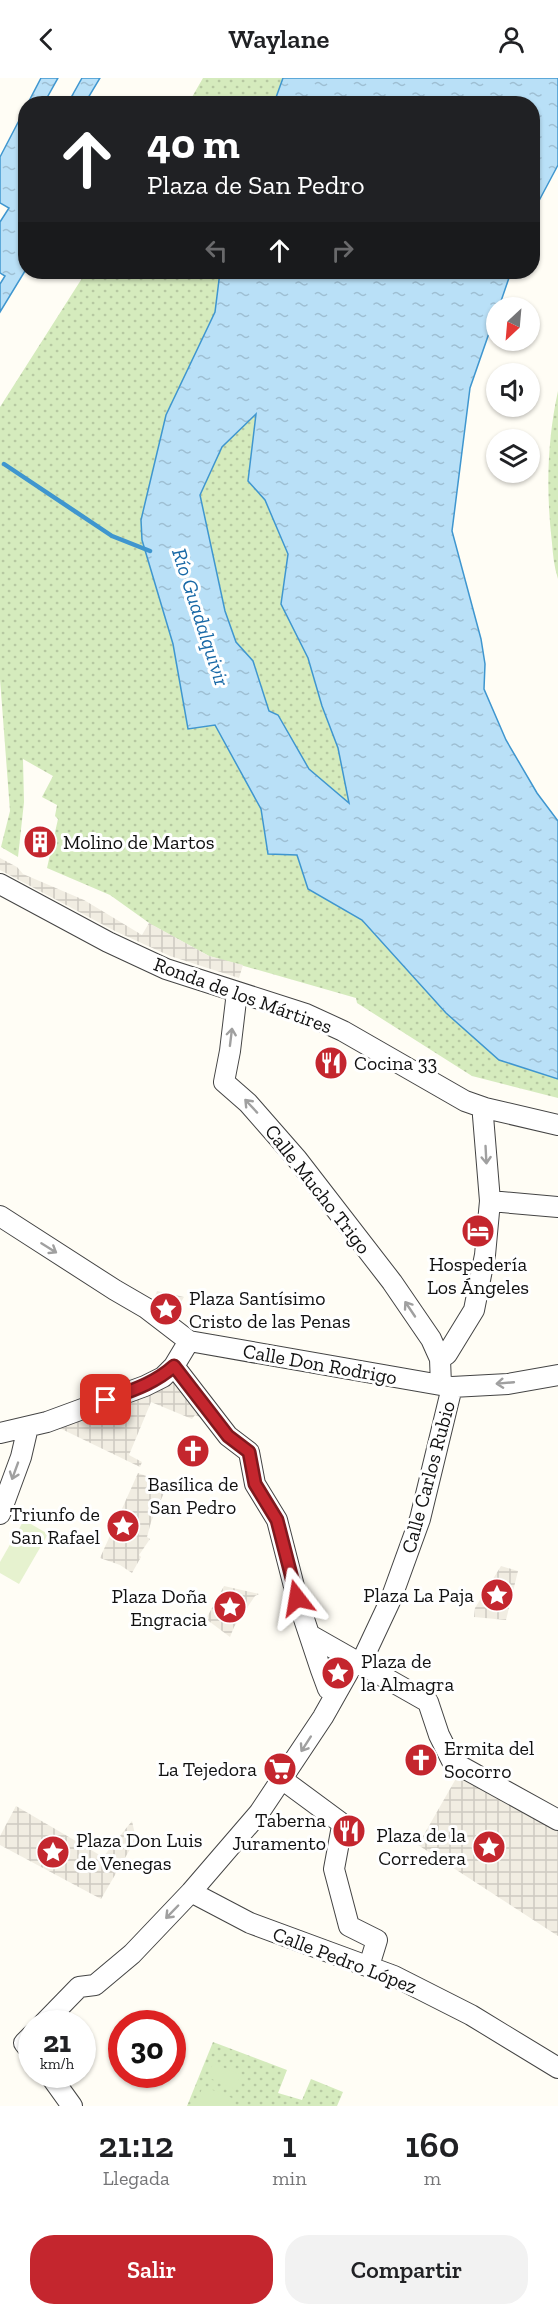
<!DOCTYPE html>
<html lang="es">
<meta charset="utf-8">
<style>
body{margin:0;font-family:"Zilla Slab",serif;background:#f2f2f2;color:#202124;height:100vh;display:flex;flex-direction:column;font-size:22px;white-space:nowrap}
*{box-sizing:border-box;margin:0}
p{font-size:20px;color:#757577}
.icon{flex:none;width:33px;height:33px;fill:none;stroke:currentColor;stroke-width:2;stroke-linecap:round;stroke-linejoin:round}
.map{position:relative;height:2028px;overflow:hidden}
.sheet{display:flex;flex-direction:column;background:#fff;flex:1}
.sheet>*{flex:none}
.guide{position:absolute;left:18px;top:18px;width:522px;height:183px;border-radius:24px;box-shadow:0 2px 4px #0004;background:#202124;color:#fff;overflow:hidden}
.needle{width:39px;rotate:206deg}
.buttons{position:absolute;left:486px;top:219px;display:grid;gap:12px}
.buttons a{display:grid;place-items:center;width:54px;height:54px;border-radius:50%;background:#fff;box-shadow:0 2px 4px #0004;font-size:30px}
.speed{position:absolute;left:18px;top:1932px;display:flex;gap:12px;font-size:30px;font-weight:700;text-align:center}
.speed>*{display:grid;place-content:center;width:78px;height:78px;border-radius:50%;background:#fff;box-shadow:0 2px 4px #0004;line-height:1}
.speed small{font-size:15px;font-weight:400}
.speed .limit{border:9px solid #d22;background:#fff;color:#111}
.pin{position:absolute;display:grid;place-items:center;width:51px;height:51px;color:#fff;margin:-26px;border-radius:12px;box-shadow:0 3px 9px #0006}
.me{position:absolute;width:66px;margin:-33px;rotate:346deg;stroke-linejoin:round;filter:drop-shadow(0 0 4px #0008)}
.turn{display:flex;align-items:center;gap:21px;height:126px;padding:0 30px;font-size:27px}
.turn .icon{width:78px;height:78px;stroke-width:2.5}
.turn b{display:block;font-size:42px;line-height:51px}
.lanes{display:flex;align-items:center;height:57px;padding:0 30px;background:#0003;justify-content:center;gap:30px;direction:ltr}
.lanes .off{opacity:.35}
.eta{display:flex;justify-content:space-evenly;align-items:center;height:102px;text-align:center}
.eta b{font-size:36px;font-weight:600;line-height:42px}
.cta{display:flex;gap:12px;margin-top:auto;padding:12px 30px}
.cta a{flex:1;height:69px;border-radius:24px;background:#c4262e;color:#fff;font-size:24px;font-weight:600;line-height:69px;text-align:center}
.cta a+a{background:#f2f2f2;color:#202124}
header{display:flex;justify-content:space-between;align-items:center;height:78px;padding:0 30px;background:#fff;font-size:27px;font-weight:600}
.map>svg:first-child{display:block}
.grass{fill:url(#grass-dots)}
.garden{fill:#d5ebbd}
.pitch{fill:#e6f2cf}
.plaza{fill:url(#plaza-grid)}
.water{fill:url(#water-ripples);stroke:#3f96cf;stroke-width:1.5;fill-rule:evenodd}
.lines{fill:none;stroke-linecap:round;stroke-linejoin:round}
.stream{stroke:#3f96cf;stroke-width:4.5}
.minor-casing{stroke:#444;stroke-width:22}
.minor{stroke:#fff;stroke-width:20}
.oneway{stroke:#a0a0a0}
.route-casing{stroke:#7f191e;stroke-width:15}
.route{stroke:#c4262e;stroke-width:10}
.labels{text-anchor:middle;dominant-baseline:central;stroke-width:6;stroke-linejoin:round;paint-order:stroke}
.poi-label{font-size:20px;fill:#111;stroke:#fff;text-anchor:start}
.street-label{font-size:20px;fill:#111;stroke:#fff}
.water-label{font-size:21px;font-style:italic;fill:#1768a6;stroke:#fff}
</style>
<header><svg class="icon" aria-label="back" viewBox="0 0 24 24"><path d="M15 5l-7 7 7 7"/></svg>Waylane<svg class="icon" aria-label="person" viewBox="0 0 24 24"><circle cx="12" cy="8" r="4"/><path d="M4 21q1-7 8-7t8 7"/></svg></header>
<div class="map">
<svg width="558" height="2028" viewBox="0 0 558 2028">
<defs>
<pattern id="grass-dots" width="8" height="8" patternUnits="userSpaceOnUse" patternTransform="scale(1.5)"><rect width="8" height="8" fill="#d5ebbd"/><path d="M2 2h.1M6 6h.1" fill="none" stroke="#b6c8a1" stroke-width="1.8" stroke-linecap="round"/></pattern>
<pattern id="plaza-grid" width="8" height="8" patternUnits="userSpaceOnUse" patternTransform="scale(1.5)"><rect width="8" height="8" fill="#f1ede2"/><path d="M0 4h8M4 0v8" fill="none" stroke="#cecac1"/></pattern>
<pattern id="water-ripples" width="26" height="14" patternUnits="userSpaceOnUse" patternTransform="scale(1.5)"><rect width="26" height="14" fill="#b9e0f7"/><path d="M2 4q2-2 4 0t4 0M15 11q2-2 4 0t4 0" fill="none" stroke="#9ebfd3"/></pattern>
</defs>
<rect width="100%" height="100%" fill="#fffdf5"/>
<path class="grass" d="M 203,0 L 283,0 L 274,25 L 188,26 Z
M 86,194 L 220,194 L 215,234 L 166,337 L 142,462 L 173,566 L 188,650 L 215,647 L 262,731 L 268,776 L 297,777 L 308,811 L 362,842 L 446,935 L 499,982 L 558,1001 L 558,1020 L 472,998 L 357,925 L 356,920 L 209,878 L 152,847 L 110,817 L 47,790 L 58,741 L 55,738 L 57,727 L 42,719 L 53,698 L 23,681 L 24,724 L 18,779 L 1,769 L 10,733 L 0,601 L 0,329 Z
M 558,313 L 558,501 C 554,489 553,477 552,465 C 546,414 547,363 558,313 Z
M 256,335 L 248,403 L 265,422 L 288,476 L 281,526 L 308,580 L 322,628 L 338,670 L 349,725 L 309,691 L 278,637 L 269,633 L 253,583 L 236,564 L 225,533 L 200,417 L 222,369 Z
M 213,1964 L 287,1992 L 278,2015 L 302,2022 L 311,2001 L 343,2014 L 337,2028 L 187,2028 Z"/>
<path class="garden" d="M 213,1985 L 241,1997 L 235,2011 L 207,1999 Z
M 203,2008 L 232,2020 L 229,2028 L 195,2028 Z"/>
<path class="pitch" d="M 24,1442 L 48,1456 L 19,1506 L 0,1495 L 0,1484 Z"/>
<path class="plaza" d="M 0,780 L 17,789 L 23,796 L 84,822 L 142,857 L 149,845 L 209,878 L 243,887 L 239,900 L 170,878 L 115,853 L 0,792 Z
M 157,1213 L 184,1219 L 170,1243 L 152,1228 Z
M 173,1298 L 212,1344 L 195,1337 L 192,1341 L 151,1324 L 129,1377 L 142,1384 L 140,1389 L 47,1344 Z
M 138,1395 L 168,1406 L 151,1444 L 147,1459 L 150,1461 L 139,1477 L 141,1479 L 132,1495 L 120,1487 L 100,1480 Z
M 501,1488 L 518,1493 L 506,1542 L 474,1539 L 475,1530 Z
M 224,1508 L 259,1516 L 255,1518 L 234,1549 L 230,1559 L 206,1541 Z
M 466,1683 L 558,1734 L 558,1858 L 418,1767 Z
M 16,1728 L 103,1779 L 132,1743 L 136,1761 L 101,1821 L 0,1767 L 0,1758 Z"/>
<path class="water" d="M 41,0 L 58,0 L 44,25 L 28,25 Z
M 82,0 L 100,0 L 85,25 L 68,25 Z
M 283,0 L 558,0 L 558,87 L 533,134 L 532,26 L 274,25 Z
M 25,31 L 25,61 L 22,68 L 25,71 L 26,130 L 21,137 L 25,140 L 25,193 L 0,234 L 0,206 L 5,198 L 0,195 L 0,144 L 9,130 L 0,125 L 0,79 Z
M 220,194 L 511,194 L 499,229 L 496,230 L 496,235 L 470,310 L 452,453 L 481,561 L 485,586 L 484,611 L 506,662 L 537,715 L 558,743 L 558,1001 L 499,982 L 446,935 L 362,842 L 308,811 L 297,777 L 268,776 L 261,731 L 215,647 L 188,651 L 173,566 L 142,462 L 141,442 L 166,337 L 215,234 ZM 256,336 L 248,403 L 265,422 L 288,476 L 281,526 L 308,580 L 322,628 L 338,670 L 349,725 L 309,691 L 278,637 L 269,633 L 253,583 L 236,564 L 225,533 L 200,417 L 222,369 Z"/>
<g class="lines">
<path class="stream" d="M 4,386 L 112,458 L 150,473"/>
<g class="minor-casing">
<path id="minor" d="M 0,806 L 108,864 L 166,891 L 306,936 L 343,953 L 465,1023 L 485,1030 L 558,1047
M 237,914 L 230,973 L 224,1004 L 248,1025 L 297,1081 L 392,1204 L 431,1261 L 440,1281 L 441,1307
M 490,1123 L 558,1129
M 0,1138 L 115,1212 L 146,1230 L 189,1263 L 452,1309 L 508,1306 L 558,1297
M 440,1281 L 447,1276 L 474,1232 L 485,1177 L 490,1123 L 483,1038 L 485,1030
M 174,1288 L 228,1358 L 249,1374 L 255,1406 L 277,1442 L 297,1520 L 321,1592 L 328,1611 L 336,1615
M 0,1355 L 47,1344 L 145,1308 L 163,1299 L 174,1288 L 189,1263
M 0,1436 L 21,1379 L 28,1349
M 310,1557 L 428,1624 L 439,1657 L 452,1683
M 360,1587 L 391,1521 L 420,1441 L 452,1309
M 462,1689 L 558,1742
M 283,1702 L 340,1744 L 342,1748 L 334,1791 L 349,1848 L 377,1862 L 369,1888
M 191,1814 L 250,1845 L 394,1898 L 471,1937 L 558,1990
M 43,1946 L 79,1909 L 95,1907 L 132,1876 L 191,1814 L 259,1735 L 323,1639 L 354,1584
M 32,1957 L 24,1965 L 32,1975
M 49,1996 L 72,2028"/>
</g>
<use href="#minor" class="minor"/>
</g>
<defs><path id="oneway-shaft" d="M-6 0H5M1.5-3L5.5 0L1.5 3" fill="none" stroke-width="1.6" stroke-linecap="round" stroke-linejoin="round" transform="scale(1.5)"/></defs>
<g class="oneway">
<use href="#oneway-shaft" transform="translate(231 959) rotate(-83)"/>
<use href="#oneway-shaft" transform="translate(251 1028) rotate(-133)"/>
<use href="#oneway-shaft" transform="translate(486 1077) rotate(87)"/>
<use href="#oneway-shaft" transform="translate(49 1170) rotate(32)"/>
<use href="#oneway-shaft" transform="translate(410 1231) rotate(-124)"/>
<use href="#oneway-shaft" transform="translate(505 1305) rotate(175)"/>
<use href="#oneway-shaft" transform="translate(15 1393) rotate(110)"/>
<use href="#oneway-shaft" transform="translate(306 1666) rotate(123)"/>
<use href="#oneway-shaft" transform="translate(172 1834) rotate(134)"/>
</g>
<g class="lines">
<g class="route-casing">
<path id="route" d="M 106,1322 C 130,1313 154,1306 174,1288 L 228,1358 L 249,1374 L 255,1406 L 277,1442 L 297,1520"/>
</g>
<use href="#route" class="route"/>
</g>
<defs>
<g id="building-disc" transform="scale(1.725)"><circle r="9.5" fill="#c4262e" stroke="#fff"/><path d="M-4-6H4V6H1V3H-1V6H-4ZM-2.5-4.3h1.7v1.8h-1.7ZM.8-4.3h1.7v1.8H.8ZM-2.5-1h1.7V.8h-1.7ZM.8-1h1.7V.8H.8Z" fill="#fff"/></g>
<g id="restaurant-disc" transform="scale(1.725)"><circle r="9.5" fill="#c4262e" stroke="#fff"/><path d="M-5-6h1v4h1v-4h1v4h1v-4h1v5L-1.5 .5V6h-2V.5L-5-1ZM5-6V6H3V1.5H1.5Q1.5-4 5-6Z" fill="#fff"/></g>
<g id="hotel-disc" transform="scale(1.725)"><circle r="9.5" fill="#c4262e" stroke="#fff"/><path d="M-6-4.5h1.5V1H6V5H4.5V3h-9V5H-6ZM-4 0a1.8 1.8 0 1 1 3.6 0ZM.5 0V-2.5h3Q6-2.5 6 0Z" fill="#fff"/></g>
<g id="sight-disc" transform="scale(1.725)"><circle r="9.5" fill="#c4262e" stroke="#fff"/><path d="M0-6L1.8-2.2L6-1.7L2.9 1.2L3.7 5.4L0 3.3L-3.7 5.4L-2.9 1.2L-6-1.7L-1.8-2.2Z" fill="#fff"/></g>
<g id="church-disc" transform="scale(1.725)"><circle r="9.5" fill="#c4262e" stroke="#fff"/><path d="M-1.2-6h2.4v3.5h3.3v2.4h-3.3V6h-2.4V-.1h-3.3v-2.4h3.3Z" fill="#fff"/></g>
<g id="supermarket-disc" transform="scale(1.725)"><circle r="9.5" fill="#c4262e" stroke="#fff"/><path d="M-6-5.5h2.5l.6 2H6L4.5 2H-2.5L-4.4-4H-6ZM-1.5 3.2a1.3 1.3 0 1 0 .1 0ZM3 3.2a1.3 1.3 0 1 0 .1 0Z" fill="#fff"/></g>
</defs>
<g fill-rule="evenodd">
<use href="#building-disc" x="40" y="764"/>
<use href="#restaurant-disc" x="331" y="985"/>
<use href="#hotel-disc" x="478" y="1153"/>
<use href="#sight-disc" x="166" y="1231"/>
<use href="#church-disc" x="193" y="1373"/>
<use href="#sight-disc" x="123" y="1448"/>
<use href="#sight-disc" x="497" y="1517"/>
<use href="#sight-disc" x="230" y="1529"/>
<use href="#sight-disc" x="338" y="1595"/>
<use href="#church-disc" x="421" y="1682"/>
<use href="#supermarket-disc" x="280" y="1691"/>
<use href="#restaurant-disc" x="349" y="1753"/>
<use href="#sight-disc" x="489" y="1769"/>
<use href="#sight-disc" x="53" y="1774"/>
</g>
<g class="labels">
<g class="poi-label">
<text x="63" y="764">Molino de Martos</text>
<text x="354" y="985">Cocina 33</text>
<text x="478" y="1186" text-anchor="middle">Hospedería<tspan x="478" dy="23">Los Ángeles</tspan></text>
<text x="189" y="1220">Plaza Santísimo<tspan x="189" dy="23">Cristo de las Penas</tspan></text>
<text x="193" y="1406" text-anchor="middle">Basílica de<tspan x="193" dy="23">San Pedro</tspan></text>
<text x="100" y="1436" text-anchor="end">Triunfo de<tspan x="100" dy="23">San Rafael</tspan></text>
<text x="474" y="1517" text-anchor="end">Plaza La Paja</text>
<text x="207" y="1518" text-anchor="end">Plaza Doña<tspan x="207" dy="23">Engracia</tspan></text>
<text x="361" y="1583">Plaza de<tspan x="361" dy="23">la Almagra</tspan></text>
<text x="444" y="1670">Ermita del<tspan x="444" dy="23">Socorro</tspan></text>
<text x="257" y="1691" text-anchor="end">La Tejedora</text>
<text x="326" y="1742" text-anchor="end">Taberna<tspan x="326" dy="23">Juramento</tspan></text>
<text x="466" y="1757" text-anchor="end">Plaza de la<tspan x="466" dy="23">Corredera</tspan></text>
<text x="76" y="1762">Plaza Don Luis<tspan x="76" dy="23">de Venegas</tspan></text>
</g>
<g class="street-label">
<text transform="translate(243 917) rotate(20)">Ronda de los Mártires</text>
<text transform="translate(318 1111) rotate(52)">Calle Mucho Trigo</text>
<text transform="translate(320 1286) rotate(10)">Calle Don Rodrigo</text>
<text transform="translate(428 1399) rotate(-75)">Calle Carlos Rubio</text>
<text transform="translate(345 1882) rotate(21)">Calle Pedro López</text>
</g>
<g class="water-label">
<text transform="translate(201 539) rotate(72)">Río Guadalquivir</text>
</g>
</g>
</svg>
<div class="buttons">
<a><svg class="needle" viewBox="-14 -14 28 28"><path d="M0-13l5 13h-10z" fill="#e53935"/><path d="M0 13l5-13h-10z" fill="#757577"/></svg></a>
<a><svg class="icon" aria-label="sound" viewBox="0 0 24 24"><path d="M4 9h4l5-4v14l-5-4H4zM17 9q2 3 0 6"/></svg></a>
<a><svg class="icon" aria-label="layers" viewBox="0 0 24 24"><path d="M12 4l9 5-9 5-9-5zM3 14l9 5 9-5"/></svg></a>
</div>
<div class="speed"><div>21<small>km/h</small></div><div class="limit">30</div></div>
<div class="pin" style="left:106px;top:1322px;background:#d93025"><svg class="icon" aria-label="arrive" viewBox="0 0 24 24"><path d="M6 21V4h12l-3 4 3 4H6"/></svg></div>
<svg class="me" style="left:297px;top:1520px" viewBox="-20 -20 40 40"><path d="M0-17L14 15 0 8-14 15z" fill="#c4262e" stroke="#fff" stroke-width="4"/></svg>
<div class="guide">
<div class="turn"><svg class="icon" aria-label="ahead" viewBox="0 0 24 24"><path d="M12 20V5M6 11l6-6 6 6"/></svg><div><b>40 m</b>Plaza de San Pedro</div></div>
<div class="lanes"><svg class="icon off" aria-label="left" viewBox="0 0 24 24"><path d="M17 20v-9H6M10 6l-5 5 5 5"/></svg><svg class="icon" aria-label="ahead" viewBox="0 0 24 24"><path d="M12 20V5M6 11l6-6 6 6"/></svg><svg class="icon off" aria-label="right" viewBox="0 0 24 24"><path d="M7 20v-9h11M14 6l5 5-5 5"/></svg></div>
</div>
</div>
<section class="sheet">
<div class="eta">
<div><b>21:12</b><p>Llegada</p></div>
<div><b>1</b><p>min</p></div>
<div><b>160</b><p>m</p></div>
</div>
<div class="cta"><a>Salir</a><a>Compartir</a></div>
</section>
